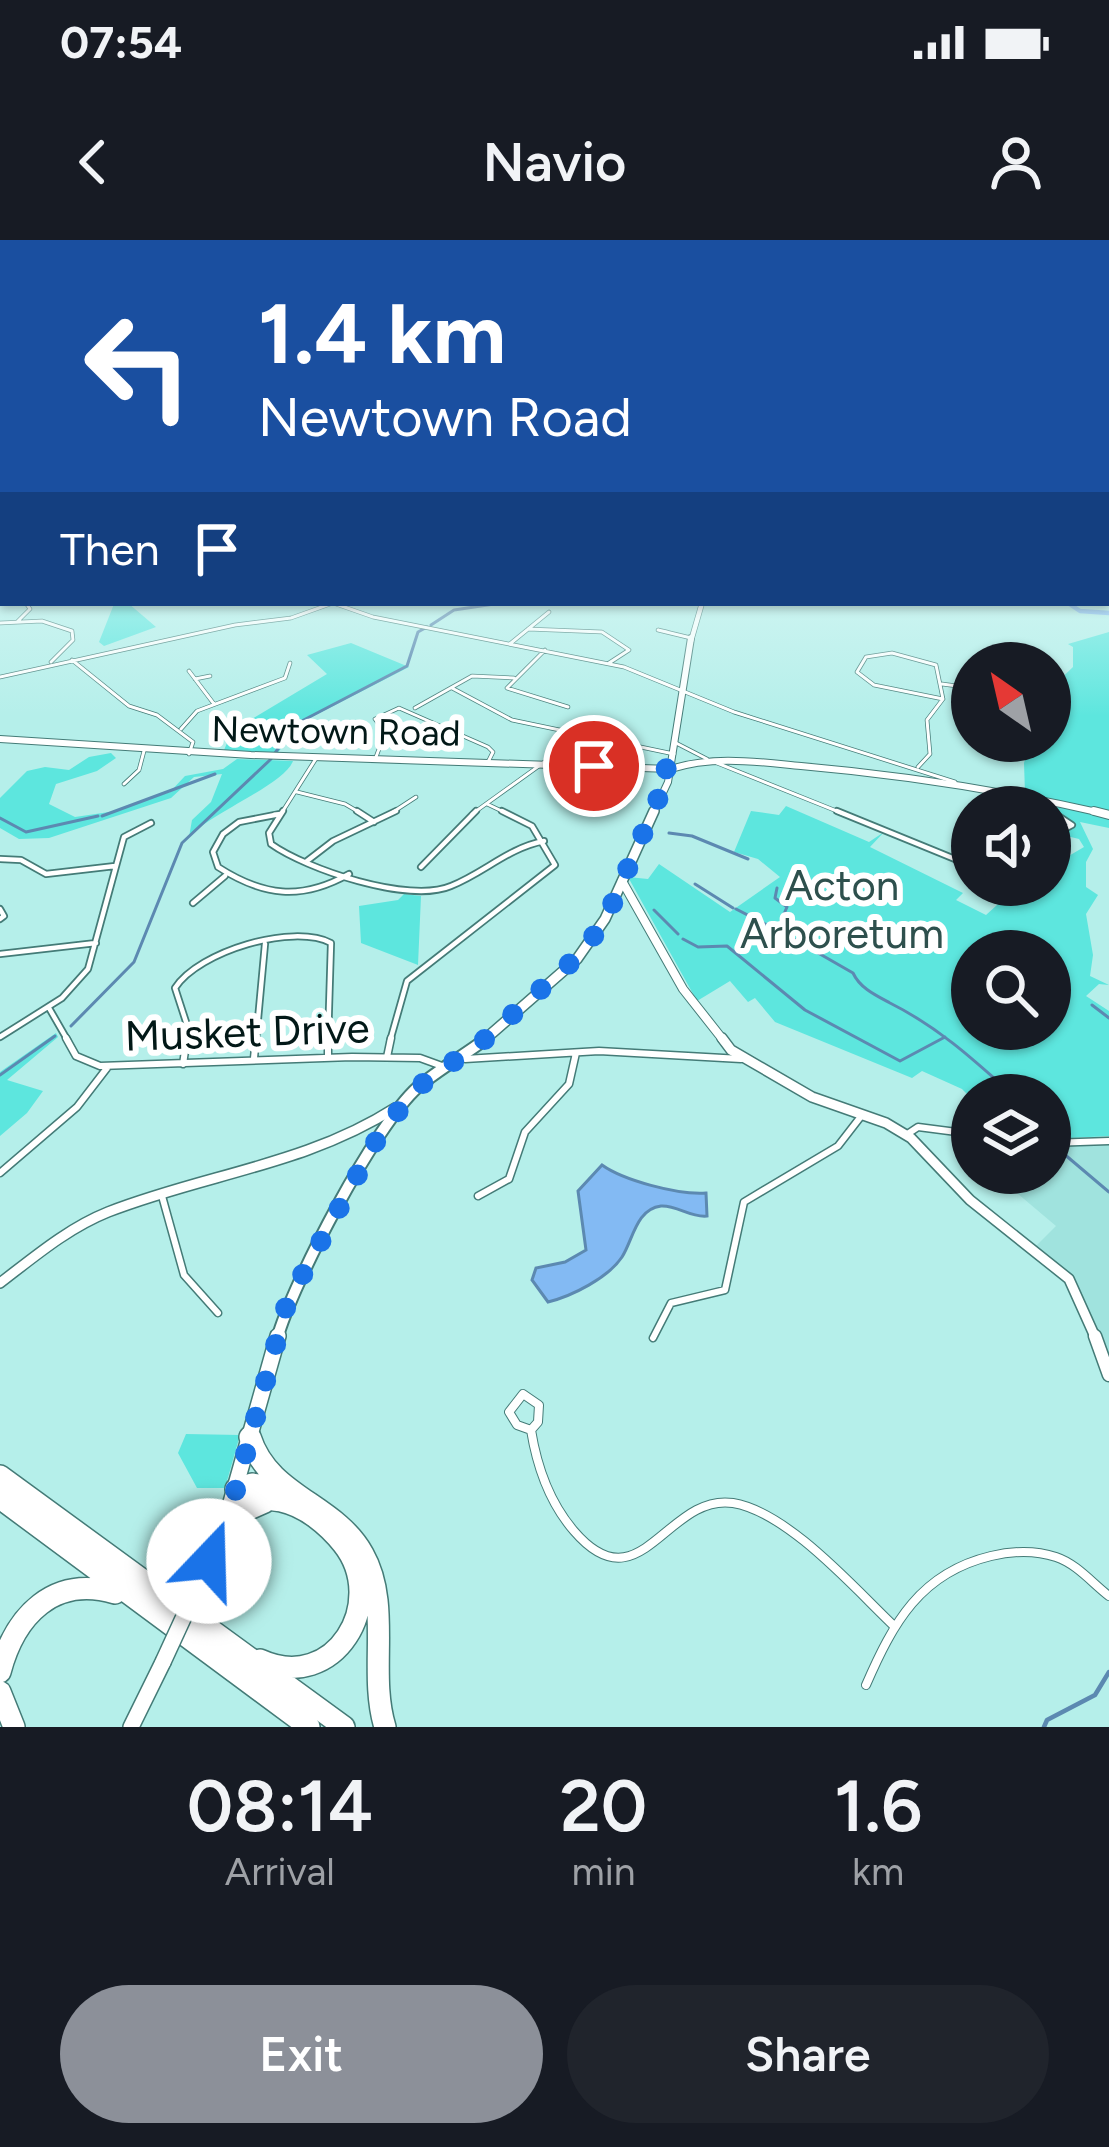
<!DOCTYPE html>
<style>
body{margin:0;font-family:Figtree,sans-serif;background:#20242c;color:#f1f3f6;height:100vh;display:flex;flex-direction:column;font-size:45px;white-space:nowrap}
*{box-sizing:border-box;margin:0}
p{font-size:39px;color:#9ea1a6}
.icon{flex:none;width:66px;height:66px;fill:none;stroke:currentColor;stroke-width:2;stroke-linecap:round;stroke-linejoin:round}
.map{position:relative;height:1487px;overflow:hidden}
.sheet{display:flex;flex-direction:column;background:#171b24;flex:1}
.sheet>*{flex:none}
.hud{position:absolute;left:0px;top:0px;width:1110px;height:366px;box-shadow:0 3px 9px #0004;background:#1a4fa0;color:#fff;overflow:hidden}
.needle{width:78px;rotate:326deg}
.buttons{position:absolute;left:951px;top:402px;display:grid;gap:24px}
.buttons a{display:grid;place-items:center;width:120px;height:120px;border-radius:50%;background:#171b24;box-shadow:0 3px 9px #0004;font-size:60px}
.pin{position:absolute;display:grid;place-items:center;width:102px;height:102px;color:#fff;margin:-51px;border:6px solid #fff;border-radius:50%;box-shadow:0 3px 12px #0007}
.me{position:absolute;width:132px;margin:-66px;rotate:21deg;stroke-linejoin:round;filter:drop-shadow(0 0 9px #0008)}
.turn{display:flex;align-items:center;gap:42px;height:252px;padding:0 60px;font-size:54px}
.turn .icon{width:156px;height:156px;stroke-width:2.5}
.turn b{display:block;font-size:84px;line-height:102px}
.then{display:flex;align-items:center;height:114px;padding:0 60px;background:#0003;gap:24px;font-size:45px}
.eta{display:flex;justify-content:space-evenly;align-items:center;height:204px;text-align:center}
.eta b{font-size:72px;font-weight:600;line-height:84px}
.button{display:flex;gap:24px;margin-top:auto;padding:24px 60px}
.button a{flex:1;height:138px;border-radius:72px;background:#8c9099;color:#fff;font-size:48px;font-weight:600;line-height:138px;text-align:center}
.button a+a{background:#20242c;color:#f1f3f6}
.status{display:flex;justify-content:space-between;align-items:center;height:84px;padding:0 60px;background:#171b24;direction:ltr}
.status svg{height:33px;fill:currentColor}
header{display:flex;justify-content:space-between;align-items:center;height:156px;padding:0 60px;background:#171b24;font-size:54px;font-weight:600}
.map>svg:first-child{display:block}
.built{fill:#a0e3de}
.green{fill:#5de6de;fill-rule:evenodd}
.water{fill:#83baf3;stroke:#5c89b1;stroke-width:3}
.lines{fill:none;stroke-linecap:round;stroke-linejoin:round}
.stream-far1{stroke:#5c89b1;stroke-width:3}
.stream{stroke:#5c89b1;stroke-width:4.5}
.river{stroke:#83baf3;stroke-width:4.5}
.minor-far3-casing{stroke:#447b77;stroke-width:4.5}
.minor-far2-casing{stroke:#447b77;stroke-width:8}
.minor-far1-casing{stroke:#447b77;stroke-width:9}
.minor-casing{stroke:#447b77;stroke-width:10}
.tertiary-far3-casing{stroke:#447b77;stroke-width:8}
.tertiary-far2-casing{stroke:#447b77;stroke-width:10}
.tertiary-far1-casing{stroke:#447b77;stroke-width:12}
.tertiary-casing{stroke:#447b77;stroke-width:15}
.secondary-far4-casing{stroke:#447b77;stroke-width:6}
.secondary-far3-casing{stroke:#447b77;stroke-width:8}
.secondary-far2-casing{stroke:#447b77;stroke-width:12}
.secondary-far1-casing{stroke:#447b77;stroke-width:14}
.secondary-casing{stroke:#447b77;stroke-width:18}
.motorway-casing{stroke:#447b77;stroke-width:24}
.minor-far3{stroke:#fff;stroke-width:3}
.minor-far2{stroke:#fff;stroke-width:4.5}
.minor-far1{stroke:#fff;stroke-width:6}
.minor{stroke:#fff;stroke-width:8}
.tertiary-far3{stroke:#fff;stroke-width:6}
.tertiary-far2{stroke:#fff;stroke-width:8}
.tertiary-far1{stroke:#fff;stroke-width:9}
.tertiary{stroke:#fff;stroke-width:12}
.secondary-far4{stroke:#fff;stroke-width:4.5}
.secondary-far3{stroke:#fff;stroke-width:6}
.secondary-far2{stroke:#fff;stroke-width:9}
.secondary-far1{stroke:#fff;stroke-width:10}
.secondary{stroke:#fff;stroke-width:15}
.motorway{stroke:#fff;stroke-width:21}
.secondary-bridge-casing{stroke:#447b77;stroke-width:18;stroke-linecap:butt}
.secondary-bridge{stroke:#fff;stroke-width:15}
.route{stroke:#1a73e8;stroke-width:21;stroke-dasharray:0 37.8}
.labels{text-anchor:middle;dominant-baseline:central;stroke-width:12;stroke-linejoin:round;paint-order:stroke}
.far-street-label{font-size:36px;fill:#021817;stroke:#fff}
.park-label{font-size:42px;fill:#2e504d;stroke:#fff}
.street-label{font-size:42px;fill:#021817;stroke:#fff}
</style>
<div class="status"><b>07:54</b><svg viewBox="0 0 49 12"><path d="M0 12V9h3v3zM5 12V6h3v6zM10 12V3h3v9zM15 12V0h3v12zM26 1h20v11H26zM47 4h2v5h-2z"/></svg></div>
<header><svg class="icon" aria-label="back" viewBox="0 0 24 24"><path d="M15 5l-7 7 7 7"/></svg>Navio<svg class="icon" aria-label="person" viewBox="0 0 24 24"><circle cx="12" cy="8" r="4"/><path d="M4 21q1-7 8-7t8 7"/></svg></header>
<div class="map">
<svg width="1109" height="1487" viewBox="0 0 1109 1487">
<rect width="100%" height="100%" fill="#b5efea"/>
<path class="built" d="M 1109,905 L 1109,1123 L 1080,1050 L 1035,1007 L 1056,986 L 993,933 L 1050,933 L 1050,906 Z"/>
<path class="green" d="M 128,363 L 156,387 L 104,406 L 99,402 L 114,364 Z
M 1109,392 L 1109,573 L 1025,553 L 1024,523 L 1031,501 L 1050,501 L 1050,449 L 1073,427 L 1073,407 L 1068,404 Z
M 351,403 L 409,427 L 302,482 L 276,515 L 222,515 L 232,491 L 327,434 L 307,415 Z
M 111,513 L 116,518 L 97,531 L 56,544 L 49,564 L 75,577 L 116,571 L 170,552 L 185,536 L 223,529 L 237,519 L 293,521 C 284,545 212,572 189,597 L 192,580 L 211,562 L 222,534 L 194,537 L 171,558 L 49,598 L 19,599 L 0,588 L 0,558 L 27,531 L 45,527 L 69,530 L 89,517 Z
M 1019,557 L 1109,576 L 1109,588 L 1080,582 L 1093,609 L 1086,622 L 1086,647 L 1098,655 L 1086,674 L 1093,715 L 1090,736 L 1109,745 L 1099,744 L 1086,756 L 1109,771 L 1109,896 L 1050,899 L 1050,855 L 972,855 L 972,859 L 962,849 L 922,831 L 912,838 L 775,782 L 755,758 L 748,762 L 730,741 L 697,761 L 628,637 L 648,639 L 659,624 L 730,672 L 780,637 L 758,619 L 734,612 L 751,571 L 779,575 L 786,566 L 869,602 L 884,592 L 870,607 L 963,653 L 956,660 L 986,675 L 1019,645 L 1050,645 L 1050,627 L 1084,607 L 1079,599 L 1050,592 L 1050,567 L 1013,565 ZM 972,711 L 1050,711 L 1050,789 L 972,789 Z
M 404,654 L 421,656 L 418,725 L 361,703 L 359,666 L 398,660 Z
M 56,793 L 58,797 L 7,840 L 43,851 L 27,873 L 0,896 L 0,832 Z
M 186,1194 L 240,1195 L 225,1248 L 197,1248 L 178,1213 Z"/>
<path class="water" d="M 602,925 C 623,940 677,955 706,953 L 707,976 C 691,978 677,965 661,966 C 636,969 633,1000 622,1017 C 608,1038 572,1056 548,1062 L 532,1040 L 536,1028 L 565,1022 L 586,1010 L 578,951 Z"/>
<g class="lines">
<path class="stream-far1" d="M 431,385 L 454,370 L 501,363
M 275,513 L 296,484 L 407,426 L 418,392 L 427,387
M 102,576 L 215,534
M 0,578 L 26,592 L 98,576
M 669,593 L 692,596 L 748,619
M 695,644 L 733,668
M 777,648 L 775,658 L 787,667 L 783,676 L 792,698 L 853,733 C 860,748 875,755 890,763 C 938,787 973,819 1013,855
M 736,669 L 788,696
M 654,670 L 678,694
M 683,699 L 698,707 L 727,706 L 805,770 L 900,821 L 945,797
M 1092,765 L 1109,778
M 71,786 L 134,722 L 182,603 L 271,519
M 0,835 L 55,796
M 1057,908 L 1109,952"/>
<path class="stream" d="M 1044,1487 L 1047,1480 L 1095,1455 L 1109,1432"/>
<path class="river" d="M 1068,363 L 1080,371 L 1109,373"/>
<g class="minor-far3-casing">
<path id="minor-far3" d="M 18,381 L 30,369 L 26,363
M 0,383 L 42,381 L 72,391 L 73,400 L 51,422
M 528,389 L 602,392 L 629,410 L 609,423
M 667,392 L 658,390 L 691,398
M 511,403 L 549,372
M 545,410 L 507,448 L 568,467
M 892,413 L 936,425 L 943,459 L 874,445 L 857,432 L 866,417 Z
M 72,420 L 129,466 L 157,475 L 193,502 L 189,514
M 1031,423 L 1039,423
M 189,431 L 214,464
M 0,437 L 235,385 L 291,378 L 333,363 L 373,377 L 624,427 L 734,472 L 955,542
M 195,439 L 210,436
M 942,444 L 972,448
M 452,448 L 512,480 L 674,514
M 415,468 L 472,436 L 514,438
M 181,489 L 197,471 L 285,438 L 290,423
M 676,503 L 707,519
M 376,517 L 385,493 L 375,479 L 399,468 L 488,507 L 493,512 L 488,522
M 717,523 L 844,574
M 918,527 L 930,514 L 927,480 L 943,459
M 124,544 L 139,530 L 144,511
M 297,552 L 345,564 L 362,574
M 1016,554 L 1041,567
M 487,564 L 508,574
M 1050,571 L 1055,574
M 274,574 L 280,574
M 281,574 L 317,517
M 390,574 L 416,557
M 472,574 L 582,495"/>
</g>
<g class="minor-far2-casing">
<path id="minor-far2" d="M 283,571 L 269,593 L 271,604 C 306,629 409,664 451,646 C 484,633 508,608 544,601
M 357,571 L 374,582
M 837,571 L 972,626
M 1051,571 L 1072,585 L 1055,594
M 280,574 L 239,582 L 223,594 L 213,612 L 218,627 C 263,656 301,661 349,634
M 0,619 L 21,620 L 46,634 L 115,626
M 307,621 L 333,601 L 396,571
M 421,627 L 476,571
M 1014,645 L 1024,649
M 193,663 L 225,636
M 0,669 L 4,676 L 0,679
M 0,714 L 96,703
M 49,768 L 68,801
M 0,797 L 62,758 L 88,729 L 124,597 L 151,583
M 186,801 L 188,788 L 175,748 C 199,711 293,683 331,703 L 328,801
M 256,801 L 265,704
M 390,801 L 407,741 L 555,625 L 532,586 L 502,571"/>
</g>
<g class="minor-far1-casing">
<path id="minor-far1" d="M 66,798 L 76,816 L 100,826 L 352,817 L 420,818 L 442,826
M 328,815 L 328,798
M 387,817 L 391,798
M 254,818 L 256,798
M 465,819 L 599,811 L 741,819
M 183,824 L 187,798
M 906,895 L 918,887 L 972,894
M 1050,903 L 1109,901
M 0,933 L 77,867 L 107,828
M 162,956 L 184,1035 L 218,1073
M 478,956 L 509,939 L 525,892 L 569,844 L 576,813
M 653,1098 L 671,1063 L 725,1050 L 744,962 L 838,906 L 862,875"/>
</g>
<g class="minor-casing">
<path id="minor" d="M 523,1154 L 539,1165 L 538,1182 L 531,1190 L 517,1185 L 509,1172 Z
M 531,1190 C 537,1227 549,1262 574,1291 C 640,1368 667,1253 733,1263 C 788,1272 855,1349 894,1386
M 866,1445 C 893,1383 920,1333 991,1316 C 1012,1311 1035,1310 1056,1317 C 1077,1324 1092,1343 1109,1356"/>
</g>
<g class="tertiary-far3-casing">
<path id="tertiary-far3" d="M 0,499 L 251,515 L 671,529 C 713,515 758,522 801,526 C 904,535 1006,551 1106,574"/>
</g>
<g class="tertiary-far2-casing">
<path id="tertiary-far2" d="M 1094,571 L 1109,575
M 622,641 L 683,749 L 724,801"/>
</g>
<g class="tertiary-far1-casing">
<path id="tertiary-far1" d="M 722,798 L 731,810 L 812,857 L 886,883 L 911,898 L 970,960 L 1069,1039 L 1096,1099
M 0,1043 C 34,1017 68,988 108,972 C 205,934 306,925 395,868"/>
</g>
<g class="tertiary-casing">
<path id="tertiary" d="M 1095,1096 L 1109,1135"/>
</g>
<g class="secondary-far4-casing">
<path id="secondary-far4" d="M 691,401 L 702,363"/>
</g>
<g class="secondary-far3-casing">
<path id="secondary-far3" d="M 653,574 L 668,542 L 691,398"/>
</g>
<g class="secondary-far2-casing">
<path id="secondary-far2" d="M 483,801 L 577,719 L 605,679 L 654,571"/>
</g>
<g class="secondary-far1-casing">
<path id="secondary-far1" d="M 277,1099 C 293,1042 375,885 418,847 C 439,829 465,815 487,798"/>
</g>
<g class="secondary-casing">
<path id="secondary" d="M 226,1280 L 278,1096
M 198,1346 L 217,1301
M 131,1487 L 163,1422"/>
</g>
<g class="motorway-casing">
<path id="motorway" d="M 250,1197 C 269,1257 335,1263 363,1314 C 392,1365 368,1432 385,1487
M 0,1236 L 344,1487
M 236,1249 C 251,1259 264,1258 281,1261 C 305,1266 328,1285 343,1304 C 389,1362 335,1454 260,1420
M 236,1249 L 252,1244 L 278,1248
M 0,1258 L 309,1487
M 218,1298 L 240,1273 L 265,1262
M 0,1432 C 15,1375 54,1335 115,1353
M 0,1452 L 14,1487"/>
</g>
<use href="#minor-far3" class="minor-far3"/>
<use href="#minor-far2" class="minor-far2"/>
<use href="#minor-far1" class="minor-far1"/>
<use href="#minor" class="minor"/>
<use href="#tertiary-far3" class="tertiary-far3"/>
<use href="#tertiary-far2" class="tertiary-far2"/>
<use href="#tertiary-far1" class="tertiary-far1"/>
<use href="#tertiary" class="tertiary"/>
<use href="#secondary-far4" class="secondary-far4"/>
<use href="#secondary-far3" class="secondary-far3"/>
<use href="#secondary-far2" class="secondary-far2"/>
<use href="#secondary-far1" class="secondary-far1"/>
<use href="#secondary" class="secondary"/>
<use href="#motorway" class="motorway"/>
<g class="secondary-bridge-casing">
<path id="secondary-bridge" d="M 163,1422 L 198,1346"/>
</g>
<use href="#secondary-bridge" class="secondary-bridge"/>
</g>
<linearGradient id="sky" x2="0" y2="1"><stop stop-color="#7fb6ec"/><stop offset="0.56" stop-color="#def8f6"/><stop offset="1" stop-color="#def8f6" stop-opacity="0"/></linearGradient>
<rect width="1109" height="476" fill="url(#sky)"/>
<g class="lines">
<path class="route" d="M 209,1321 L 236,1249 L 287,1063 L 380,894 L 418,847 L 484,800 L 586,709 L 612,665 L 671,529 L 594,526"/>
</g>
<g class="labels">
<g class="far-street-label">
<text transform="translate(336 491) rotate(1)">Newtown Road</text>
</g>
<g class="park-label">
<text x="842" y="645">Acton<tspan x="842" dy="48">Arboretum</tspan></text>
</g>
<g class="street-label">
<text transform="translate(247 792) rotate(-2)">Musket Drive</text>
</g>
</g>
</svg>
<div class="buttons">
<a><svg class="needle" viewBox="-14 -14 28 28"><path d="M0-13l5 13h-10z" fill="#e53935"/><path d="M0 13l5-13h-10z" fill="#9ea1a6"/></svg></a>
<a><svg class="icon" aria-label="sound" viewBox="0 0 24 24"><path d="M4 9h4l5-4v14l-5-4H4zM17 9q2 3 0 6"/></svg></a>
<a><svg class="icon" aria-label="search" viewBox="0 0 24 24"><circle cx="10" cy="10" r="6"/><path d="M15 15l6 6"/></svg></a>
<a><svg class="icon" aria-label="layers" viewBox="0 0 24 24"><path d="M12 4l9 5-9 5-9-5zM3 14l9 5 9-5"/></svg></a>
</div>
<div class="pin" style="left:594px;top:526px;background:#d93025"><svg class="icon" aria-label="arrive" viewBox="0 0 24 24"><path d="M6 21V4h12l-3 4 3 4H6"/></svg></div>
<svg class="me" style="left:209px;top:1321px" viewBox="-20 -20 40 40"><circle r="19" fill="#fff"/><path d="M0-13L10 11 0 6-10 11z" fill="#1a73e8"/></svg>
<div class="hud">
<div class="turn"><svg class="icon" aria-label="left" viewBox="0 0 24 24"><path d="M17 20v-9H6M10 6l-5 5 5 5"/></svg><div><b>1.4 km</b>Newtown Road</div></div>
<div class="then">Then<svg class="icon" aria-label="arrive" viewBox="0 0 24 24"><path d="M6 21V4h12l-3 4 3 4H6"/></svg></div>
</div>
</div>
<section class="sheet">
<div class="eta">
<div><b>08:14</b><p>Arrival</p></div>
<div><b>20</b><p>min</p></div>
<div><b>1.6</b><p>km</p></div>
</div>
<div class="button"><a>Exit</a><a>Share</a></div>
</section>
